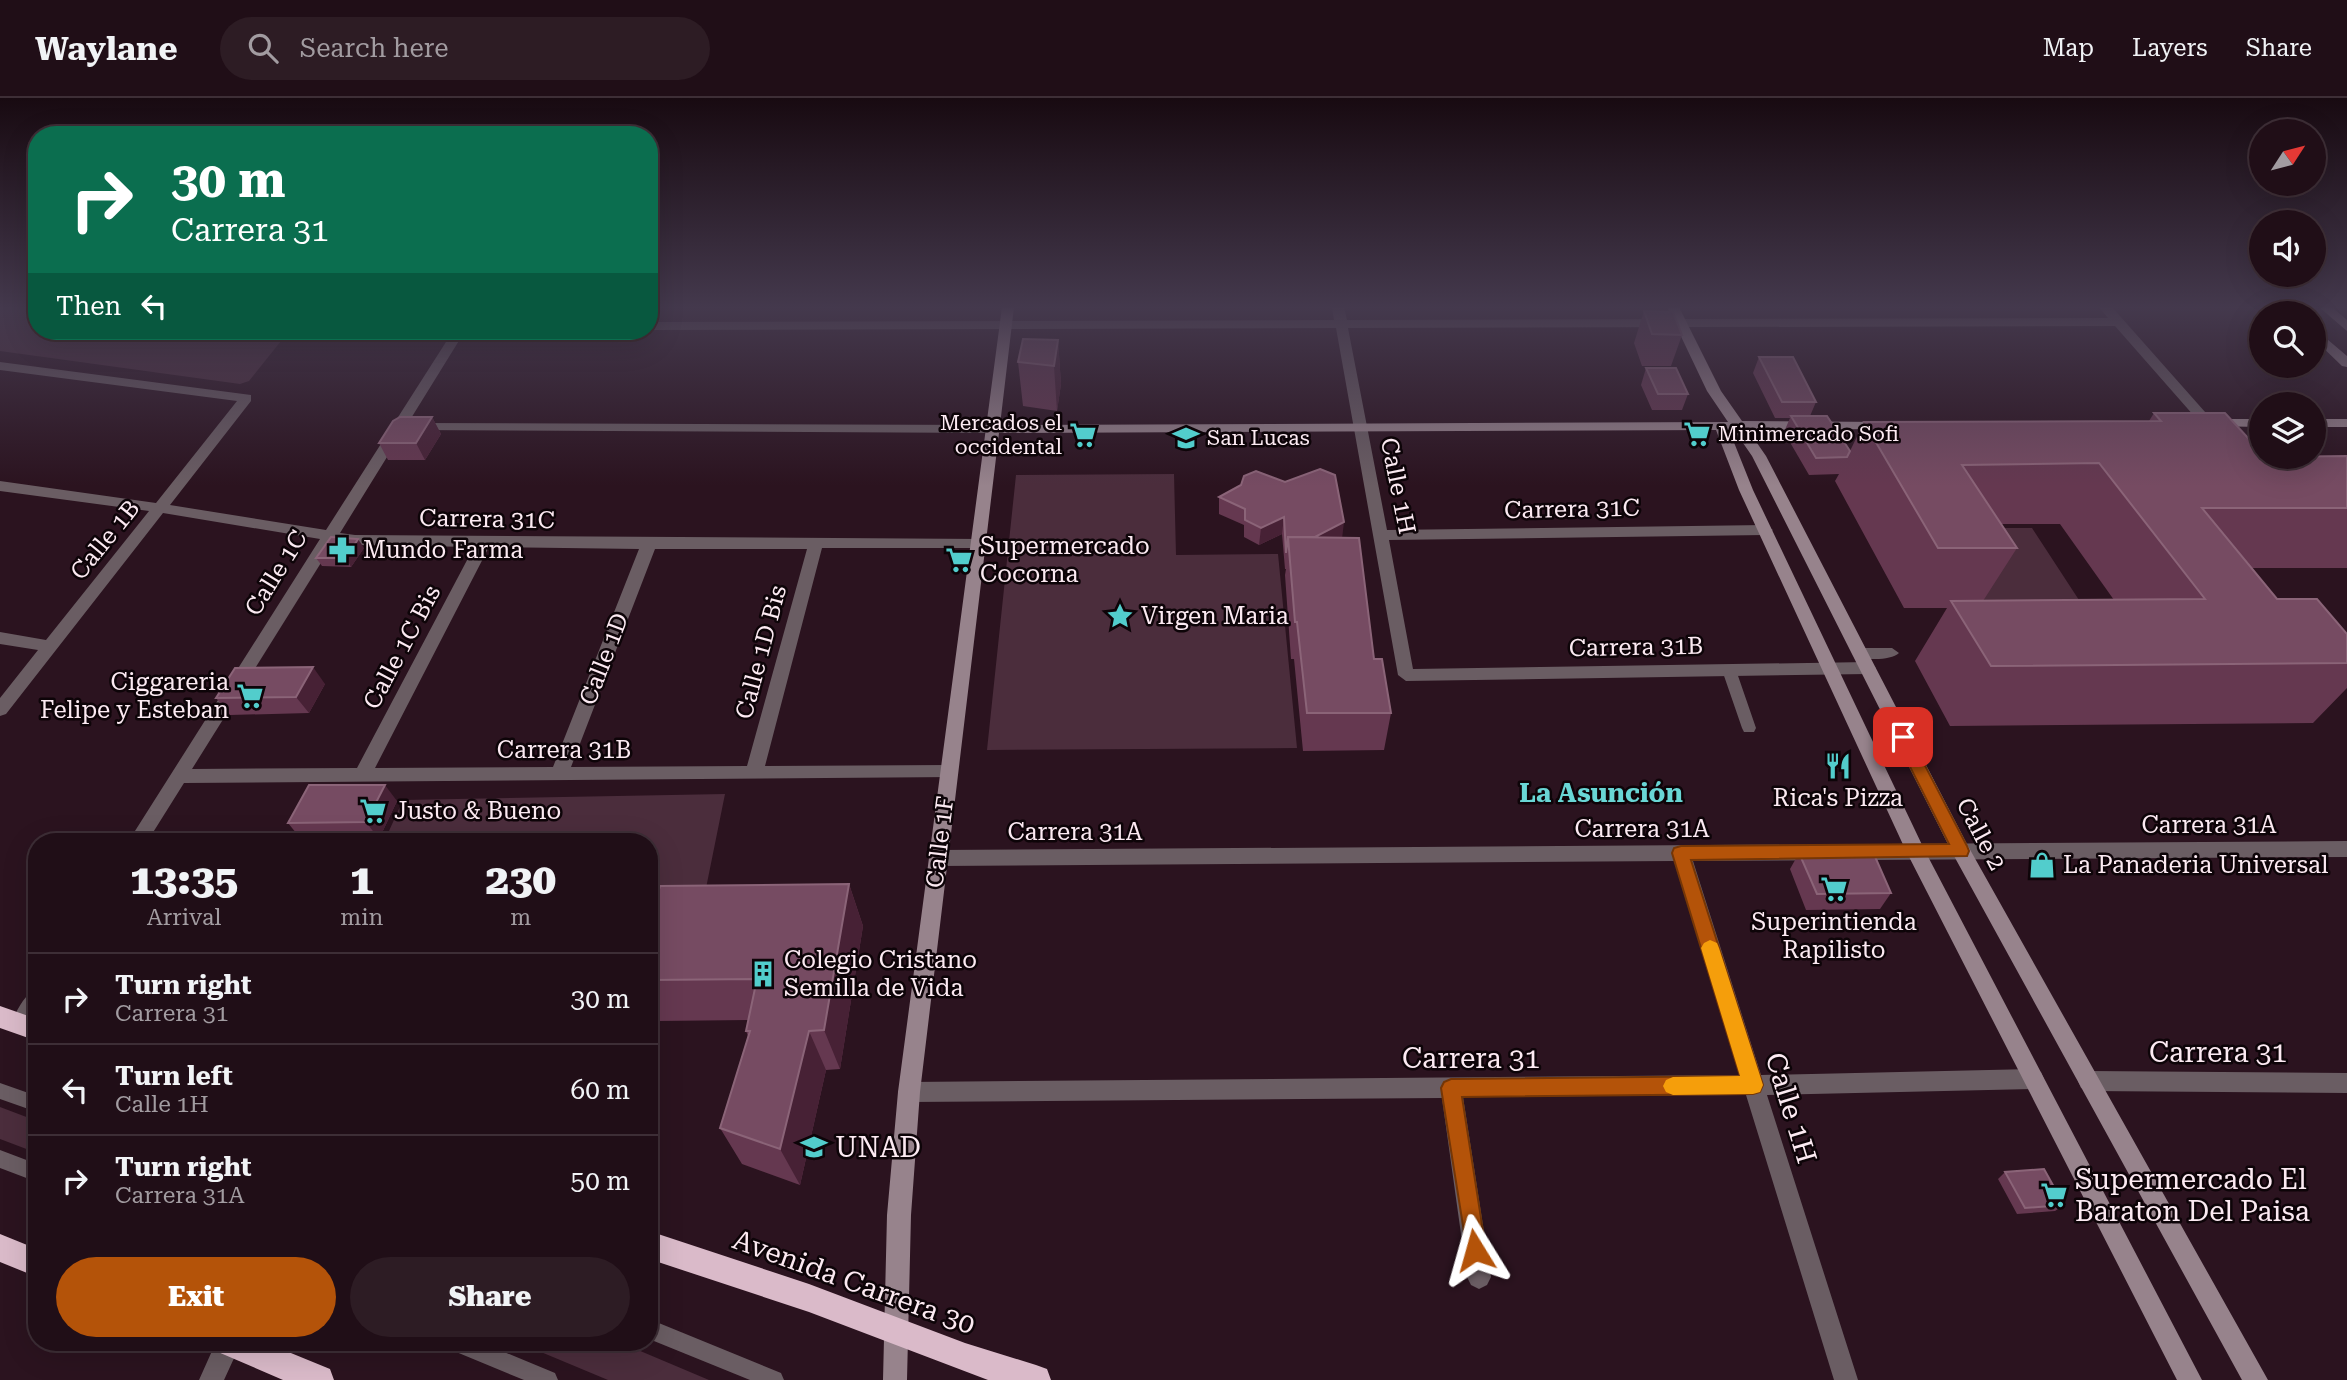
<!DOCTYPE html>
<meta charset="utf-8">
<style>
body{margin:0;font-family:"Roboto Serif",serif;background:#2d1c24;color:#f1f3f6;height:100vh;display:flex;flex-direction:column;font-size:26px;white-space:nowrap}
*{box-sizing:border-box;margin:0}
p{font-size:23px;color:#a29ca1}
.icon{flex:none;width:38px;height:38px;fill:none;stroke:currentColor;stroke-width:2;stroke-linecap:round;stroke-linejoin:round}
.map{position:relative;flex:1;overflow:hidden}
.details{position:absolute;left:28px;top:735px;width:630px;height:518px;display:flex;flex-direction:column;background:#200e17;border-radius:28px;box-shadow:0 7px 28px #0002,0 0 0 2px #3d2e36}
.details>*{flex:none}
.guide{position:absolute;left:28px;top:28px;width:630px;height:214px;border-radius:28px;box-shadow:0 7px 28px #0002,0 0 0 2px #3d2e36;background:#0b6e4f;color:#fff;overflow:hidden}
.needle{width:46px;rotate:54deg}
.controls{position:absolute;left:2249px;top:21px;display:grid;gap:14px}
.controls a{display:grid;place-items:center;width:77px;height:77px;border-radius:50%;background:#200e17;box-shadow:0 7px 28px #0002,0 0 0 2px #3d2e36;font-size:35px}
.pin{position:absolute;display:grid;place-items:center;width:60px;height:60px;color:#fff;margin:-30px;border-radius:14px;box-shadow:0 4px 10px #0006}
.me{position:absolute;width:77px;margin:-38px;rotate:352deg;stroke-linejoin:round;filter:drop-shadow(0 0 5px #0008)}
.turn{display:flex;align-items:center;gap:24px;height:147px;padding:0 28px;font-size:32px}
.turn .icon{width:91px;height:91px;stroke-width:2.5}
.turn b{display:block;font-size:49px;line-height:60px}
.then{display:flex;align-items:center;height:66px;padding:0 28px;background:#0003;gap:14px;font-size:26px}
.eta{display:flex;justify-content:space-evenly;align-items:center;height:119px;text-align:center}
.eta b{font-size:42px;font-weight:800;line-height:49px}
.action{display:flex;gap:14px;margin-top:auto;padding:14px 28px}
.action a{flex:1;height:80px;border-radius:42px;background:#b45309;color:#fff;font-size:28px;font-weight:800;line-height:80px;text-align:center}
.action a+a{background:#2d1c24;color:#f1f3f6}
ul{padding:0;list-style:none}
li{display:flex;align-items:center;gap:21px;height:91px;padding:0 28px;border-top:2px solid #3d2e36}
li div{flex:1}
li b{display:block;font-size:26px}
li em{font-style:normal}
header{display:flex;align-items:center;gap:42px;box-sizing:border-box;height:98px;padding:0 35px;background:#200e17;border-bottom:2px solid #3d2e36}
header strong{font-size:33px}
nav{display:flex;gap:38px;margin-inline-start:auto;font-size:24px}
.search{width:490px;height:63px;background:#2d1c24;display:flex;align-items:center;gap:18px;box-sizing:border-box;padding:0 24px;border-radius:38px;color:#a29ca1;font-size:26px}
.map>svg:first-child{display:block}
.green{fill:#4b2d3c}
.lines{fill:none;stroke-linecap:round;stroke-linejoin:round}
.lane{fill:#6a5d63;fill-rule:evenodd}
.street{fill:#6a5d63;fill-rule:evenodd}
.secondary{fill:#97838c;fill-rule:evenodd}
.highway{fill:#dabac9;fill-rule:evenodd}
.wall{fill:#653850;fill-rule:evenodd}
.shaded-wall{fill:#472135}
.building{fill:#764b62;stroke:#8b6478;stroke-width:2}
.route{fill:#b45309;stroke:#753606;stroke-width:2}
.slow{fill:#f59e0b}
.labels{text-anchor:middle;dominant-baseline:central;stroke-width:5;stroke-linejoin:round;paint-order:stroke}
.far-poi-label{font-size:21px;fill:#fceaf2;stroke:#0d0408;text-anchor:start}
.street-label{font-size:24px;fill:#fceaf2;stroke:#0d0408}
.poi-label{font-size:24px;fill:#fceaf2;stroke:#0d0408;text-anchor:start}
.neighbourhood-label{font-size:26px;font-weight:bold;fill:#69d6d5;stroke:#0d0408}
.near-street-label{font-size:28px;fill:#fceaf2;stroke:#0d0408}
.near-poi-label{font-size:28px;fill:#fceaf2;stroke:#0d0408;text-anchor:start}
</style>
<header>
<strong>Waylane</strong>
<div class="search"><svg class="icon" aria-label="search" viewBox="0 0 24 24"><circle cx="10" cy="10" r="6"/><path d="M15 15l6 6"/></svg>Search here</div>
<nav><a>Map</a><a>Layers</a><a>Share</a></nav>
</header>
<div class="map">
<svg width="2347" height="1282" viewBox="0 0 2347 1282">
<rect width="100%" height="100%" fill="#2b131f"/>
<path class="green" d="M 0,209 L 37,209 L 37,233 L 289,233 L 249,283 L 240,286 L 0,253 Z
M 1174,376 L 1176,457 L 1278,456 L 1297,650 L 987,652 L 1016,377 Z
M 1937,430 L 2032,430 L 2094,525 L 1992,524 Z
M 725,696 L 703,805 L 684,817 L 649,969 L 649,744 L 384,744 L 403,702 Z
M 0,1009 L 37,1023 L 37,1055 L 0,1041 Z
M 517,1244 L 619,1244 L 709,1282 L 608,1282 Z"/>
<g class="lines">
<path class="lane" d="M 1859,550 L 1892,550 L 1899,555 C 1890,563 1861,563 1852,555 Z
M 1729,567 L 1736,572 L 1756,630 L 1754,634 L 1744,634 L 1742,630 L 1722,572 Z
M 0,985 L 37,998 L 37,1014 L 0,1001 Z
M 0,1052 L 37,1066 L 37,1084 L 0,1070 Z
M 649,1221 L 781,1275 L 784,1282 L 750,1282 L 649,1241 Z
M 446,1244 L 480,1244 L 555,1275 L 558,1282 L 524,1282 L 449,1251 Z"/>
<path class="street" d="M 1332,209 L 1344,209 L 1347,222 L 2108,220 L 2099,209 L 2112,209 L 2221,332 L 2219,335 L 2209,335 L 2115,228 L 1348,230 L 1387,432 L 1765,427 L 1773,432 L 1765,437 L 1389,442 L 1413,571 L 1868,564 L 1876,570 L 1868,576 L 1406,583 L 1398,577 L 1336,230 L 649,232 L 649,224 L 1334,222 Z
M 453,233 L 465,233 L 340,435 L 355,437 L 982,441 L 985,445 L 977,450 L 822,450 L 765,668 L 949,667 L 955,669 L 958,674 L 955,679 L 184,685 L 147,744 L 128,744 L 320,441 L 163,415 L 6,616 L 0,618 L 0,600 L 38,552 L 0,546 L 0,534 L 46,542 L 149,413 L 0,393 L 0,383 L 156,405 L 237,303 L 0,272 L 0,264 L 251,297 L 251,303 L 170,407 L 326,432 ZM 334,444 L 355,447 L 474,449 L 357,670 L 192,671 ZM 489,449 L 639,451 L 553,669 L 375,670 ZM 655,451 L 807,451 L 747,668 L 571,669 Z
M 414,325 L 992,327 L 999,331 L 992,335 L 409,332 L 407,329 Z
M 2347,743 L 2347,759 L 1693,763 L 1761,977 L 2033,971 L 2041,974 L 2044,981 L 2041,988 L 2033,991 L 1767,997 L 1858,1282 L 1834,1282 L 1746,997 L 1463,999 L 1491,1179 L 1487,1187 L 1479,1191 L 1471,1187 L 1467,1179 L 1442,1000 L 909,1004 L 901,1001 L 898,994 L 901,987 L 909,984 L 1740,977 L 1674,763 L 938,768 L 931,765 L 929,760 L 931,755 L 938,752 Z
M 37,891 C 37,908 40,928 21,935 L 14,933 L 11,926 C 16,914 24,896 37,891 Z
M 2089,973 L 2347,975 L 2347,995 L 2089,993 L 2081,990 L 2078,983 L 2081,976 Z
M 216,1244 L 241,1245 L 224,1282 L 199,1282 Z"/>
<path class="secondary" d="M 1002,209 L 1014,209 L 1000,327 L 1728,324 L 1707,293 L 1667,209 L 1679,209 L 1721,293 L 1742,323 L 1888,324 L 1888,330 L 1883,331 L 1748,332 L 1766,358 L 1968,748 L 2268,1282 L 2242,1282 L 1954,758 L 1752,358 L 1734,332 L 1729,332 L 1753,392 L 1924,751 L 2202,1282 L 2177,1282 L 1906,753 L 1739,392 L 1716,332 L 999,335 L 920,994 L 911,1117 L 907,1282 L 883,1282 L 887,1117 L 898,994 Z
M 2281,209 L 2294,209 L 2300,215 L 2287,215 Z
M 2319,209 L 2332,209 L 2347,222 L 2347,233 Z
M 2314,230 L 2347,258 L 2347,269 L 2342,268 L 2314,241 Z
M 2212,321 L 2261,321 L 2261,329 L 2207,328 L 2205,325 Z
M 2314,321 L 2347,321 L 2347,329 L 2314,329 Z"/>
<path class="highway" d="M 0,908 L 37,921 L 37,943 L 0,930 Z
M 649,1133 L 809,1186 L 965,1245 L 1036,1267 L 1047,1271 L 1051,1282 L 988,1282 L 809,1214 L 649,1161 Z
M 0,1136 L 37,1151 L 37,1179 L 0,1164 Z
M 213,1244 L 264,1244 L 330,1271 L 334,1282 L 283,1282 L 218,1254 Z"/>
</g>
<path class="wall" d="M 1644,213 L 1682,237 L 1671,268 L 1642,268 L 1634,245 Z
M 1058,242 L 1061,286 L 1057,313 L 1023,308 L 1018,264 Z
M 1759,259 L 1816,304 L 1810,318 L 1850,353 L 1864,324 L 2149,323 L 2154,315 L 2261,359 L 2347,358 L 2347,470 L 2252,470 L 2277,501 L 2347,536 L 2347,590 L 2313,625 L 1950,628 L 1915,563 L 1947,510 L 1904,510 L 1835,383 L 1839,376 L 1809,377 L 1784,334 L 1790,320 L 1775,320 L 1753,275 ZM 2001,426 L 2060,426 L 2114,502 L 1983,503 L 2017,450 Z
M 1646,270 L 1688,296 L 1682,312 L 1652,312 L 1641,287 Z
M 432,319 L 441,336 L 425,362 L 388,362 L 379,345 Z
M 1219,399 L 1342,440 L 1374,561 L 1391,615 L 1384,652 L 1303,653 L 1294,561 L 1291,561 L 1285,477 L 1286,471 L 1285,471 L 1282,436 L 1259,447 L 1244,439 L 1244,427 L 1219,416 Z
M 364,450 L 351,469 L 322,468 L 316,460 Z
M 325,586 L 309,615 L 230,617 L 216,600 Z
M 397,703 L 379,741 L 301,741 L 288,725 Z
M 1799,755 L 1891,795 L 1880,811 L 1806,812 L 1790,771 Z
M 849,786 L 863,828 L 840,971 L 826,972 L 800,1087 L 742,1066 L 720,1030 L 748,938 L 746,933 L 748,922 L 657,923 L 649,910 L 649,825 Z
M 2005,1074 L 2064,1107 L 2055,1113 L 2017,1116 L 1998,1081 Z"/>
<path class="shaded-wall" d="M 1058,242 L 1061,286 L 1057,313 L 1054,268 Z
M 432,319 L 441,336 L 425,362 L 416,345 Z
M 1284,419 L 1282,436 L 1259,447 L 1261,430 Z
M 1344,424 L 1342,441 L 1289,453 Z
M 358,441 L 364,450 L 351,469 L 346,460 Z
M 313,569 L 325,586 L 309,615 L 296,599 Z
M 385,687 L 397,703 L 379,741 L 366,724 Z
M 849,786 L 863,828 L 840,971 L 824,932 Z
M 809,933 L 826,972 L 800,1087 L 780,1051 Z"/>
<path class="building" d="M 1644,213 L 1673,214 L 1682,237 L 1652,236 Z
M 1023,241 L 1058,242 L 1054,268 L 1018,264 Z
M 1759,259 L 1793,259 L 1816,304 L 1782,304 Z
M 1646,270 L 1676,270 L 1688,296 L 1658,296 Z
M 2154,315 L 2225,315 L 2261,354 L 2261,359 L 2347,358 L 2347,410 L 2202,410 L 2277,501 L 2317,501 L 2347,536 L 2347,565 L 1991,568 L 1951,503 L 2205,501 L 2099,365 L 1962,367 L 2017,450 L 1938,450 L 1864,324 L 2161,323 Z
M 1791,318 L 1827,318 L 1850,353 L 1847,359 L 1816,360 Z
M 400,319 L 432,319 L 416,345 L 379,345 L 393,323 Z
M 1320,371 L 1335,377 L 1344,424 L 1315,439 L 1288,439 L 1286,455 L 1284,419 L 1261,430 L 1245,422 L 1245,411 L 1219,399 L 1241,387 L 1244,378 L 1256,373 L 1285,384 Z
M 331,439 L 358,441 L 346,460 L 316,460 Z
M 1288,439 L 1359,440 L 1374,561 L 1382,561 L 1391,615 L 1307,615 L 1297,524 L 1295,524 Z
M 313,569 L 296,599 L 216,600 L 235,570 Z
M 309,687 L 385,687 L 366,724 L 288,725 Z
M 1873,754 L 1891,795 L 1817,796 L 1799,755 Z
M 849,786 L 824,932 L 809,933 L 780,1051 L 720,1030 L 750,933 L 746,933 L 757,881 L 649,882 L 649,825 L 660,788 Z
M 2044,1071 L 2064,1107 L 2025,1110 L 2005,1074 Z"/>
<linearGradient id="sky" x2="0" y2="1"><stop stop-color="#180a11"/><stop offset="0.54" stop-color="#44394d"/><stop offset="1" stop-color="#44394d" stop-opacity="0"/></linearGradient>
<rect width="2347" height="388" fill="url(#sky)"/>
<path class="route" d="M 1903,633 L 1908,635 L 1967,748 L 1969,753 L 1967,758 L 1691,762 L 1763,987 L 1760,994 L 1753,996 L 1462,999 L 1486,1152 L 1483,1159 L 1475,1162 L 1468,1159 L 1441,990 L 1444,984 L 1451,981 L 1740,978 L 1672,755 L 1674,750 L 1681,748 L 1949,746 L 1895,639 Z"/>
<path class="slow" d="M 1710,842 L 1717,845 L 1719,850 L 1763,987 L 1760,994 L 1753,996 L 1673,997 L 1666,994 L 1663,988 L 1666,982 L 1673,979 L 1740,978 L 1701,850 L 1704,845 Z"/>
<defs>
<g id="supermarket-bare" transform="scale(2.1)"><path d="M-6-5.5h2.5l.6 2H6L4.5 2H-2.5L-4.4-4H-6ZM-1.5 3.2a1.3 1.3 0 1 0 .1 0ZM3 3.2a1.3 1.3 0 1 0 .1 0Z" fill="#52cdcc" stroke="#0d0408" stroke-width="2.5" paint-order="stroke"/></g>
<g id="school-bare" transform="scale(2.1)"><path d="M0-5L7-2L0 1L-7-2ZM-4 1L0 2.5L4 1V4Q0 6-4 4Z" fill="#52cdcc" stroke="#0d0408" stroke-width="2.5" paint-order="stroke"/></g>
<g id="pharmacy-bare" transform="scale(2.1)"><path d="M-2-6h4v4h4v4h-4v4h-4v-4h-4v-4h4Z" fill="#52cdcc" stroke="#0d0408" stroke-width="2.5" paint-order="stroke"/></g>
<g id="sight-bare" transform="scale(2.1)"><path d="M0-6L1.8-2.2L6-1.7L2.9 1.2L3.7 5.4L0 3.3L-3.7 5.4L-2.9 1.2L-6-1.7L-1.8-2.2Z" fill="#52cdcc" stroke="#0d0408" stroke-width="2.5" paint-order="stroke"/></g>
<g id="restaurant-bare" transform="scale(2.1)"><path d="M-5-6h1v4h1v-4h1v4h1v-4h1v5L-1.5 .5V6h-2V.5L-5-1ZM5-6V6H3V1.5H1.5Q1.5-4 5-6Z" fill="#52cdcc" stroke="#0d0408" stroke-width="2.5" paint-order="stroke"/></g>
<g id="shop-bare" transform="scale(2.1)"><path d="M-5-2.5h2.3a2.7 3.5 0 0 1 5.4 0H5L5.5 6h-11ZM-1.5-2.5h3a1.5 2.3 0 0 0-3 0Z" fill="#52cdcc" stroke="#0d0408" stroke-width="2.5" paint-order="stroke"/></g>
<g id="building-bare" transform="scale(2.1)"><path d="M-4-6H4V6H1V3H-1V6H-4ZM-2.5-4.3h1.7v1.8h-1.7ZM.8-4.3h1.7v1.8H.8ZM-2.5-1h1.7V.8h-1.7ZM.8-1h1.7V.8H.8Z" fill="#52cdcc" stroke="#0d0408" stroke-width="2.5" paint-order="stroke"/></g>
<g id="university-bare" transform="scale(2.1)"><path d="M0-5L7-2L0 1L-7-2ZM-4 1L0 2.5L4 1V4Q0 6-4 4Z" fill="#52cdcc" stroke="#0d0408" stroke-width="2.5" paint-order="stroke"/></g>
</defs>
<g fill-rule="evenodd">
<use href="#supermarket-bare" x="1697" y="336"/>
<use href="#supermarket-bare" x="1083" y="337"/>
<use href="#school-bare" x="1186" y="340"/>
<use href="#pharmacy-bare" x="342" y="452"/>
<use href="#supermarket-bare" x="959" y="462"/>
<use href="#sight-bare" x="1120" y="518"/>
<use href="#supermarket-bare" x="250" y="598"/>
<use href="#restaurant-bare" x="1838" y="668"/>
<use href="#supermarket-bare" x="373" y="713"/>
<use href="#shop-bare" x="2042" y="767"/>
<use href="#supermarket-bare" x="1834" y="791"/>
<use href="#building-bare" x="763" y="876"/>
<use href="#university-bare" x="814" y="1049"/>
<use href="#supermarket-bare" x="2054" y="1097"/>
</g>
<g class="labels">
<g class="far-poi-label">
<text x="1062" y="325" text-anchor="end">Mercados el<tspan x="1062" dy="24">occidental</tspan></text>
<text x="1718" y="336">Minimercado Sofi</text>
<text x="1207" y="340">San Lucas</text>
</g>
<g class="street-label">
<text transform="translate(1398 388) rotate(79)">Calle 1H</text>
<text transform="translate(1572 411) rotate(-1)">Carrera 31C</text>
<text transform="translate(487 421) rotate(1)">Carrera 31C</text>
<text transform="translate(105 442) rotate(-51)">Calle 1B</text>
<text transform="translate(276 475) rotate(-58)">Calle 1C</text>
<text transform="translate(402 549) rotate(-62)">Calle 1C Bis</text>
<text transform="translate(1636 549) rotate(-1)">Carrera 31B</text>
<text transform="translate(761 554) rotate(-75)">Calle 1D Bis</text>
<text transform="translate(604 561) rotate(-69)">Calle 1D</text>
<text x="564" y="652">Carrera 31B</text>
<text x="2209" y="727">Carrera 31A</text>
<text x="1642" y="731">Carrera 31A</text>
<text x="1075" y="734">Carrera 31A</text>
<text transform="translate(1981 736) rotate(62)">Calle 2</text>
<text transform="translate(940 744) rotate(-83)">Calle 1F</text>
</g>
<g class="poi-label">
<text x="980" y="448">Supermercado<tspan x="980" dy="28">Cocorna</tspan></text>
<text x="363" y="452">Mundo Farma</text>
<text x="1141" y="518">Virgen Maria</text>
<text x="229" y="584" text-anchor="end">Ciggareria<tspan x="229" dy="28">Felipe y Esteban</tspan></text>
<text x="1838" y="700" text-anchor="middle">Rica's Pizza</text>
<text x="394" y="713">Justo &amp; Bueno</text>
<text x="2063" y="767">La Panaderia Universal</text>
<text x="1834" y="824" text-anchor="middle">Superintienda<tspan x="1834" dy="28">Rapilisto</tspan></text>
<text x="784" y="862">Colegio Cristano<tspan x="784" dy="28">Semilla de Vida</tspan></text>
</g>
<g class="neighbourhood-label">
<text x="1601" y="695">La Asunción</text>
</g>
<g class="near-street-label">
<text x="2218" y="954">Carrera 31</text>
<text x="1471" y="960">Carrera 31</text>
<text transform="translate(1791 1010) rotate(73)">Calle 1H</text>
<text transform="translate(854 1184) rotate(20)">Avenida Carrera 30</text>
</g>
<g class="near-poi-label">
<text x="835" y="1049">UNAD</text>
<text x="2075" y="1081">Supermercado El<tspan x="2075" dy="32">Baraton Del Paisa</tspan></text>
</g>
</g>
</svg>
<div class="controls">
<a><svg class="needle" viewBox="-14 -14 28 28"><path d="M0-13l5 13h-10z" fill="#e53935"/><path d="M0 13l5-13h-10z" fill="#a29ca1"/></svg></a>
<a><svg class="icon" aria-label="sound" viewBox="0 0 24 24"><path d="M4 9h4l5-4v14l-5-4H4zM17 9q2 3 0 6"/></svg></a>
<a><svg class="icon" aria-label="search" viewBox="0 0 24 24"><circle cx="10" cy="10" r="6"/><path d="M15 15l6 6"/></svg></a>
<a><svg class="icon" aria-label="layers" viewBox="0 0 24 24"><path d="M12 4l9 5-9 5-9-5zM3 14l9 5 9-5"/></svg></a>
</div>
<div class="pin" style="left:1903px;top:639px;background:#d93025"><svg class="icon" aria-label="arrive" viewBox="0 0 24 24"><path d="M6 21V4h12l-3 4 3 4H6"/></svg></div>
<svg class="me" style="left:1475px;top:1152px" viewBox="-20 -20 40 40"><path d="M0-17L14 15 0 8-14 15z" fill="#b45309" stroke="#fff" stroke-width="4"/></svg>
<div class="guide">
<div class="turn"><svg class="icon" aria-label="right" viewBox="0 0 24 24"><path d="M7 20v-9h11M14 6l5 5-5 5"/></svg><div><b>30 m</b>Carrera 31</div></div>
<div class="then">Then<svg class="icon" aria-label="left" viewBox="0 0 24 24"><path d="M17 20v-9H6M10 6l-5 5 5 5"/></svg></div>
</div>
<section class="details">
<div class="eta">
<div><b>13:35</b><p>Arrival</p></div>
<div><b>1</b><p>min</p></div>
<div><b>230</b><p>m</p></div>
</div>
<ul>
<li><svg class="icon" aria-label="right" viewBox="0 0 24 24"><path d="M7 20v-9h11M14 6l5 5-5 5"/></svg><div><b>Turn right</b><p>Carrera 31</p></div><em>30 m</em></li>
<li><svg class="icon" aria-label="left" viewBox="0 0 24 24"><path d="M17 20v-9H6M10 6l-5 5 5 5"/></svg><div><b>Turn left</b><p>Calle 1H</p></div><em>60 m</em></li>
<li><svg class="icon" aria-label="right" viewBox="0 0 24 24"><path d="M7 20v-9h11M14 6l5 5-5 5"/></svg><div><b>Turn right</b><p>Carrera 31A</p></div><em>50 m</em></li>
</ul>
<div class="action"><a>Exit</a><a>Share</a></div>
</section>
</div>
